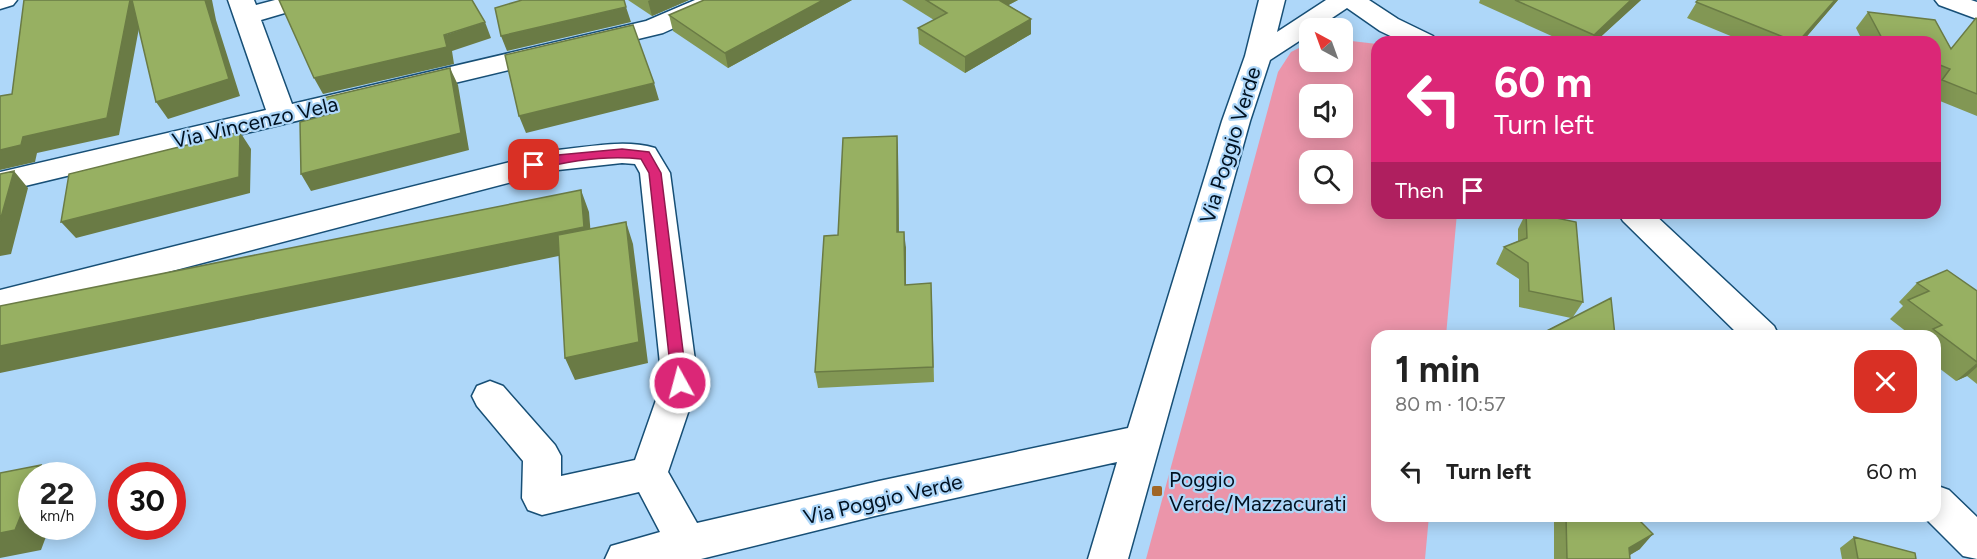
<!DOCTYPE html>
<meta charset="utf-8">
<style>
body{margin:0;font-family:Figtree,sans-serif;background:#f2f2f2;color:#222;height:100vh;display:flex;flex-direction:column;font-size:22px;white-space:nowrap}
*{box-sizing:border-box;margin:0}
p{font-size:20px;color:#767676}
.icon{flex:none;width:33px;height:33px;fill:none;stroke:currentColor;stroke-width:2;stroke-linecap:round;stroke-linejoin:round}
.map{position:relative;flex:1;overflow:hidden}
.panel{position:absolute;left:1371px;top:330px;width:570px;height:192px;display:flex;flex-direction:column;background:#fff;border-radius:18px;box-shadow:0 3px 15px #0003}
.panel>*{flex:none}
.banner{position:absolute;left:1371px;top:36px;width:570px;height:183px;border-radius:18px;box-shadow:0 3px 15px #0003;background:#db2777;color:#fff;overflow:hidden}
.needle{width:39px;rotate:319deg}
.tools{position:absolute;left:1299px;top:18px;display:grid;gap:12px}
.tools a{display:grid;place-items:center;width:54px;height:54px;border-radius:12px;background:#fff;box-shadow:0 3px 15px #0003;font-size:30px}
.speed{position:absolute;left:18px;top:462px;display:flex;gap:12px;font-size:30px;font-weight:700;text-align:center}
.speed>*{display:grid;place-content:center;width:78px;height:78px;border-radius:50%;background:#fff;box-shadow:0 3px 15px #0003;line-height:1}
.speed small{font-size:15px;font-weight:400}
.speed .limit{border:9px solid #d22;background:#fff;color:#111}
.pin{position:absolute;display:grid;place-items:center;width:51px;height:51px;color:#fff;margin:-26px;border-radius:12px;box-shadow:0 3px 9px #0006}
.me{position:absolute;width:66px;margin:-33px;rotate:353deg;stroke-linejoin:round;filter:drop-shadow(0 0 4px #0008)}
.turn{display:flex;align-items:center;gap:21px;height:126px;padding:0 24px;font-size:27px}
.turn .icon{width:78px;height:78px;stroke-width:2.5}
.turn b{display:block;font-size:42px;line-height:51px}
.then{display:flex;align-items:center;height:57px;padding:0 24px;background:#0003;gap:12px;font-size:22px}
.round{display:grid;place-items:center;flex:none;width:63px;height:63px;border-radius:18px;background:#f2f2f2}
.overview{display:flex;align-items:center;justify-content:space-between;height:102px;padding:0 24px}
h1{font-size:36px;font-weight:700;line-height:45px}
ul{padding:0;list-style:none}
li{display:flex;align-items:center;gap:18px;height:78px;padding:0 24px}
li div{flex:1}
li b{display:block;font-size:22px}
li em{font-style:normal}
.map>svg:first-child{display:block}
.green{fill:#eb95aa;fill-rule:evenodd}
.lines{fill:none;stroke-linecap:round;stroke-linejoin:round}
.minor-casing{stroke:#174f76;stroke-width:3}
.major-casing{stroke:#174f76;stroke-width:3}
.minor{fill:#fff;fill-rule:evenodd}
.major{fill:#fff;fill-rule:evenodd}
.wall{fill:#829754}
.shaded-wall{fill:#6a7b45}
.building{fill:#97b062;stroke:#6a7b45;stroke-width:1.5}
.route{fill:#db2777;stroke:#8e194d;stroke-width:1.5}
.poi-dot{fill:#a06626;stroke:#aed7f9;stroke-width:2}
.labels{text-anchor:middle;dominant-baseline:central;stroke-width:4.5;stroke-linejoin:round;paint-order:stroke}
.street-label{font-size:21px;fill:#001121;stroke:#aed7f9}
.poi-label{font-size:21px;fill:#001121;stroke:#aed7f9;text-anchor:start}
</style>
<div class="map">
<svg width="1977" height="559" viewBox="0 0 1977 559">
<rect width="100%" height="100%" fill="#aed7f9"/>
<path class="green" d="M 1343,40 L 1377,44 L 1377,213 L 1457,213 L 1446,336 L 1377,336 L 1377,516 L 1429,516 L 1425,559 L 1146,559 L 1278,72 L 1291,52 L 1309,43 L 1310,62 L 1342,62 ZM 1310,94 L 1342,94 L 1342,128 L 1310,128 ZM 1310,160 L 1342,160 L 1342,194 L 1310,194 Z"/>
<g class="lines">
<g class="minor-casing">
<path id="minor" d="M 0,0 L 17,0 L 13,5 L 0,9 Z
M 228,0 L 254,0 L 256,5 L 275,0 L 316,0 L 312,5 L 261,20 L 292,104 L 646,21 L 695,0 L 729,0 L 725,5 L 663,33 L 0,192 L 0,172 L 266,110 Z
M 1259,0 L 1285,0 L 1277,32 L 1326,0 L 1369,0 L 1398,19 L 1433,36 L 1437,42 L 1403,42 L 1380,31 L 1347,8 L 1317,28 L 1310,28 L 1310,34 L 1270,60 L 1250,121 L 1128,559 L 1088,559 L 1117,462 L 879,515 L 701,559 L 605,559 L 611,546 L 660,532 L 639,492 L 542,515 L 528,510 L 522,498 L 523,461 L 477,406 L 472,396 L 477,386 L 490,381 L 503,386 L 555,445 L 561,456 L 561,476 L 635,460 L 662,383 L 640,173 L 635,164 L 622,163 L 558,170 L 0,316 L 0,290 L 558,150 C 590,147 624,139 655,148 L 670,173 L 698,383 L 668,472 L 697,523 L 879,481 L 1128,428 L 1222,121 L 1245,56 Z
M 1618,213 L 1653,213 L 1774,326 L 1779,336 L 1740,336 L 1623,221 Z
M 1935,485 L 1949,490 L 1977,517 L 1977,559 L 1963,556 L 1923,516 L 1935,516 Z"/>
</g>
<g class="major-casing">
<path id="major" d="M 1935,0 L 1971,0 L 1977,2 L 1977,19 L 1939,5 Z"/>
</g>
<use href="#minor" class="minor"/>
<use href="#major" class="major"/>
</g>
<path class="wall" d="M 628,0 L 689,0 L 652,16 Z
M 852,0 L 728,68 L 673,31 L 669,15 Z
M 902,0 L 1018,0 L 1008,5 L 1031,19 L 1031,34 L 965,73 L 919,44 L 918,28 L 934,20 Z
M 1480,0 L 1641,0 L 1595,42 L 1565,42 L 1479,3 Z
M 1698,0 L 1838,0 L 1802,42 L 1745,42 L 1687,18 Z
M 1868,12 L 1951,49 L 1977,19 L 1977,116 L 1935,99 L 1935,88 L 1936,86 L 1935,85 L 1935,42 L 1863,42 L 1856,28 Z
M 897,136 L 898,152 L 899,232 L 906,248 L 906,285 L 932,299 L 934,382 L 818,388 L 815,372 Z
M 1526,213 L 1532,213 L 1583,302 L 1573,317 L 1615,336 L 1536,336 L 1571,318 L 1519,307 L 1519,279 L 1496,264 L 1504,247 L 1518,241 L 1518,229 Z
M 1917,283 L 1977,291 L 1977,384 L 1967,376 L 1956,381 L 1935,365 L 1935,336 L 1912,336 L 1890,319 L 1903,306 L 1899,302 Z
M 1554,516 L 1635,516 L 1640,549 L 1630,555 L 1630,559 L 1554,559 Z
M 1854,537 L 1916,559 L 1842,559 L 1840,548 Z"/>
<path class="shaded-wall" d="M 130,0 L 134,0 L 142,12 L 119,135 L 37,153 L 35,162 L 0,170 L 0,150 Z
M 205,0 L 212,0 L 216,20 L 240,96 L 168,119 L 156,102 Z
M 650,0 L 689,0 L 652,16 L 648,1 Z
M 823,0 L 852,0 L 728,68 L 725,53 Z
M 994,0 L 1018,0 L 994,13 Z
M 1631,0 L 1641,0 L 1595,42 L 1590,42 L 1594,35 Z
M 1835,0 L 1838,0 L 1802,42 L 1798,42 Z
M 626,7 L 631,22 L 507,51 L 501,36 Z
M 1031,19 L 1031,34 L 965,73 L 965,57 Z
M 485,22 L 491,38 L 452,51 L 454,64 L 323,94 L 314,78 Z
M 450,68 L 458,85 L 469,150 L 311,191 L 301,174 Z
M 654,83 L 659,100 L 526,133 L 519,116 Z
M 240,132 L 251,149 L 250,193 L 76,238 L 61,222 Z
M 897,136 L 898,152 L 899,248 L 897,232 Z
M 14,171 L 28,188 L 11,254 L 0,256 L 0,221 Z
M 581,190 L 589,212 L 592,249 L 0,373 L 0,346 Z
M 626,222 L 633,244 L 648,363 L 575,380 L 565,358 Z
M 904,232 L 906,248 L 906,300 L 905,285 Z
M 1977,363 L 1977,367 L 1967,376 L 1956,381 Z
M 41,465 L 54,476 L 37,476 Z
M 32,488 L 32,526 L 50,526 L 41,550 L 0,558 L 0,533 Z
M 1653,534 L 1640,549 L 1623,559 L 1629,548 Z"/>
<path class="building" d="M 24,0 L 130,0 L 107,118 L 23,137 L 21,145 L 0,150 L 0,96 L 12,94 Z
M 132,0 L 205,0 L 229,79 L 156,102 Z
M 279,0 L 472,0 L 485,22 L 444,35 L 447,47 L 314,78 Z
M 522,0 L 624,0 L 626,7 L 501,36 L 495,8 Z
M 704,0 L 823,0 L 725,53 L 669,15 Z
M 926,0 L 999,0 L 1031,19 L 965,57 L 918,28 L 947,13 Z
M 1515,0 L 1631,0 L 1594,35 Z
M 1698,0 L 1835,0 L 1798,42 L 1796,42 L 1696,2 Z
M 1868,12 L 1935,20 L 1951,49 L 1976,18 L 1977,19 L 1977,94 L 1942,80 L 1950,69 L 1935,63 L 1935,42 L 1884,42 Z
M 633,25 L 654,83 L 519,116 L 505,55 Z
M 450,68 L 461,133 L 301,174 L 300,122 L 330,114 L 323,98 Z
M 240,132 L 239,177 L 61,222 L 69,174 Z
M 897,136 L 897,232 L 904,232 L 905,285 L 931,283 L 933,367 L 815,372 L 824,236 L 838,235 L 843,138 Z
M 14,171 L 0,221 L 0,174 Z
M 581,190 L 584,227 L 0,346 L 0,306 Z
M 1526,213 L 1532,213 L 1576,222 L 1583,302 L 1529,291 L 1528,263 L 1504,247 L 1527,238 Z
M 626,222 L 639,342 L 565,358 L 558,235 Z
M 1947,270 L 1977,291 L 1977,362 L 1933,329 L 1942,325 L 1908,300 L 1929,291 L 1917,283 Z
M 1611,298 L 1615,336 L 1537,336 Z
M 41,465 L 37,476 L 32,476 L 32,488 L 15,530 L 0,533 L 0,473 Z
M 1566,516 L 1635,516 L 1653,534 L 1629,548 L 1630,559 L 1567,559 Z
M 1854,537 L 1915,553 L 1916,559 L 1858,559 Z"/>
<path class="route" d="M 622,149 L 649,152 L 661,173 L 687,383 L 685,387 L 674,387 L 672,383 L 649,173 L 641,159 C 606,155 568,161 534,170 L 528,165 L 530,163 L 558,155 Z"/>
<rect class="poi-dot" x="1151" y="485" width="12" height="12" rx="3"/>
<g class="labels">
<g class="street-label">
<text transform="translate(255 122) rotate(-13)">Via Vincenzo Vela</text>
<text transform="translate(1230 145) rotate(-73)">Via Poggio Verde</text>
<text transform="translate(883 499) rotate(-13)">Via Poggio Verde</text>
</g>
<g class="poi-label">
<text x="1169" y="479">Poggio<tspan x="1169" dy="24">Verde/Mazzacurati</tspan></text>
</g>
</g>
</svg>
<div class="tools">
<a><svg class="needle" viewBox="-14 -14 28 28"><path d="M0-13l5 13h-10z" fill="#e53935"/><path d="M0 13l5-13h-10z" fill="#767676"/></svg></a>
<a><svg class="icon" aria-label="sound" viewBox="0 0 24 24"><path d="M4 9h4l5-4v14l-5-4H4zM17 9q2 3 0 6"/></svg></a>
<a><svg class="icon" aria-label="search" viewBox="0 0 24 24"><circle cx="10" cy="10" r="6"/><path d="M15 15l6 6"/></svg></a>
</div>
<div class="speed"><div>22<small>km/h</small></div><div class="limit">30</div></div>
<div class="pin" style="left:534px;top:165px;background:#d93025"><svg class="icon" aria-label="arrive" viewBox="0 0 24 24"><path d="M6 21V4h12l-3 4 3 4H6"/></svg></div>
<svg class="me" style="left:680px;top:383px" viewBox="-20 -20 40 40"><circle r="17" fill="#db2777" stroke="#fff" stroke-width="3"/><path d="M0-11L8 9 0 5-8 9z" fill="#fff"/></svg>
<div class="banner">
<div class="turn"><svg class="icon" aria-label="left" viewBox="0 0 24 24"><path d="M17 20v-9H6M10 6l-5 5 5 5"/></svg><div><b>60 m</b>Turn left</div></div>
<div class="then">Then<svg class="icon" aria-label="arrive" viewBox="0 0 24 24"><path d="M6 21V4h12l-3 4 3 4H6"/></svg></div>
</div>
<section class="panel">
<div class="overview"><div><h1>1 min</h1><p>80 m · 10:57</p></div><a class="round" style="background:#d93025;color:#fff"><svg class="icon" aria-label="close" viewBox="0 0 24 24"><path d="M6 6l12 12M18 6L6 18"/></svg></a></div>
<ul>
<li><svg class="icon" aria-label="left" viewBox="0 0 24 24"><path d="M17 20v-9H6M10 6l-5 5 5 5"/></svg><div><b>Turn left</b></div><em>60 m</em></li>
</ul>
</section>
</div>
